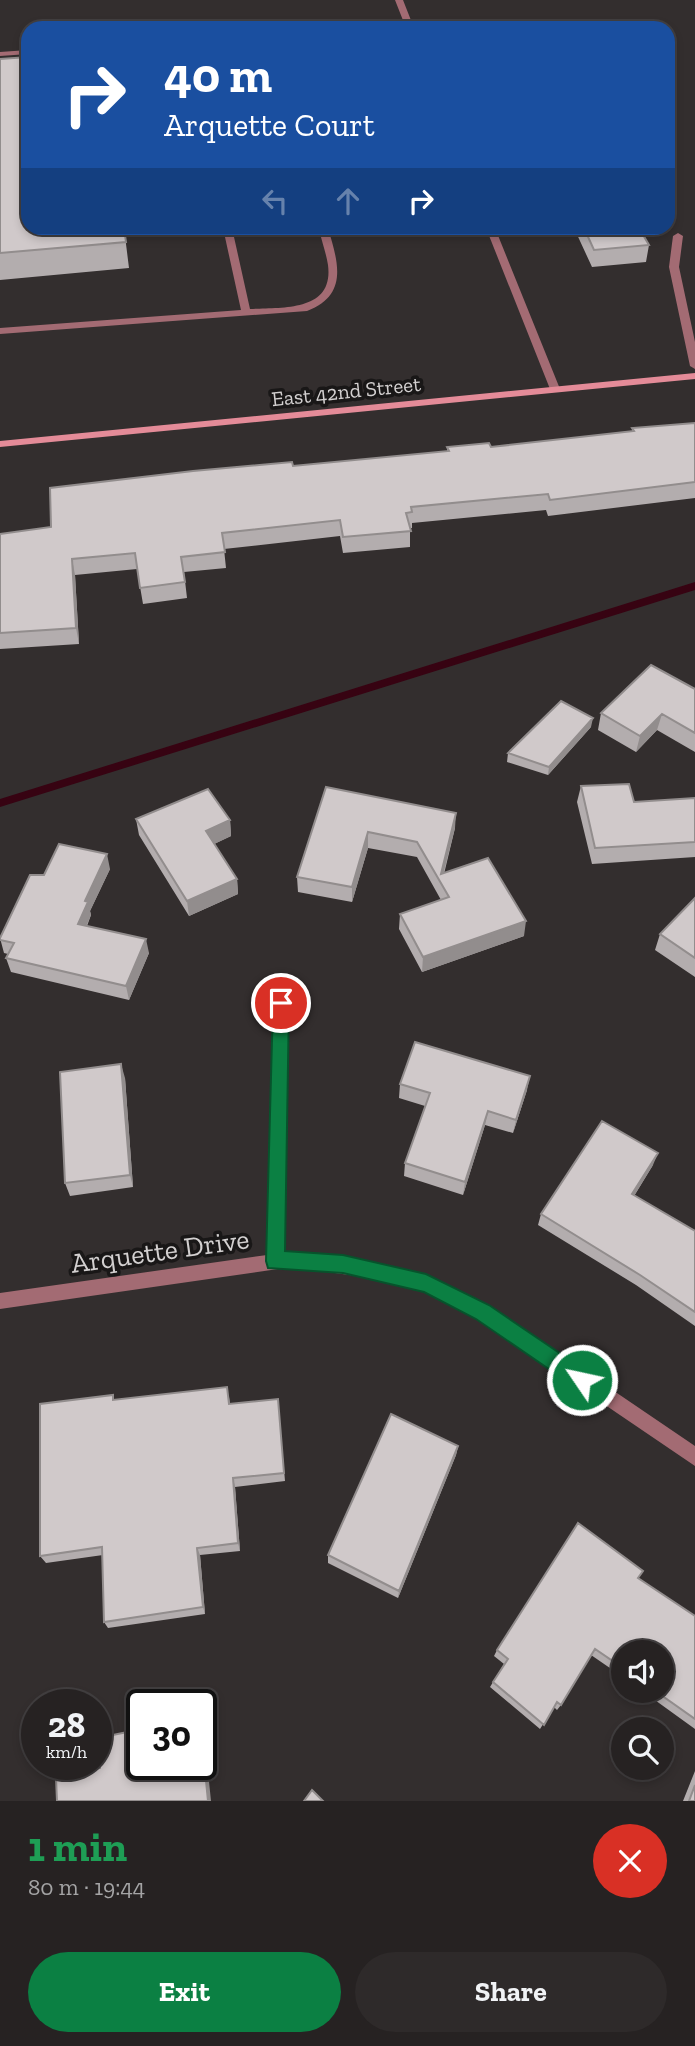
<!DOCTYPE html>
<meta charset="utf-8">
<style>
body{margin:0;font-family:"Zilla Slab",serif;background:#2e2a2a;color:#f1f3f6;height:100vh;display:flex;flex-direction:column;font-size:26px;white-space:nowrap}
*{box-sizing:border-box;margin:0}
p{font-size:23px;color:#a4a4a5}
.icon{flex:none;width:38px;height:38px;fill:none;stroke:currentColor;stroke-width:2;stroke-linecap:round;stroke-linejoin:round}
.map{position:relative;height:1801px;overflow:hidden}
.sheet{display:flex;flex-direction:column;background:#262222;flex:1}
.sheet>*{flex:none}
.guide{position:absolute;left:21px;top:21px;width:654px;height:214px;border-radius:21px;box-shadow:0 4px 10px #0003,0 0 0 2px #423f40;background:#1a4fa0;color:#fff;overflow:hidden}
.buttons{position:absolute;left:611px;top:1640px;display:grid;gap:14px}
.buttons a{display:grid;place-items:center;width:63px;height:63px;border-radius:50%;background:#262222;box-shadow:0 4px 10px #0003,0 0 0 2px #423f40;font-size:35px}
.speed{position:absolute;left:21px;top:1689px;display:flex;gap:14px;font-size:35px;font-weight:700;text-align:center}
.speed>*{display:grid;place-content:center;width:91px;height:91px;border-radius:50%;background:#262222;box-shadow:0 4px 10px #0003,0 0 0 2px #423f40;line-height:1}
.speed small{font-size:18px;font-weight:400}
.speed .limit{border:4px solid #111;border-radius:10px;background:#fff;color:#111}
.pin{position:absolute;display:grid;place-items:center;width:60px;height:60px;color:#fff;margin:-30px;border:4px solid #fff;border-radius:50%;box-shadow:0 2px 7px #0007}
.me{position:absolute;width:77px;margin:-38px;rotate:304deg;stroke-linejoin:round;filter:drop-shadow(0 0 5px #0008)}
.turn{display:flex;align-items:center;gap:24px;height:147px;padding:0 28px;font-size:32px}
.turn .icon{width:91px;height:91px;stroke-width:2.5}
.turn b{display:block;font-size:49px;line-height:60px}
.lanes{display:flex;align-items:center;height:66px;padding:0 28px;background:#0003;justify-content:center;gap:35px;direction:ltr}
.lanes .off{opacity:.35}
.round{display:grid;place-items:center;flex:none;width:74px;height:74px;border-radius:37px;background:#2e2a2a}
.summary{display:flex;align-items:center;justify-content:space-between;height:119px;padding:0 28px}
h1{font-size:42px;font-weight:700;line-height:52px;color:#1e9e55}
.action{display:flex;gap:14px;margin-top:auto;padding:14px 28px}
.action a{flex:1;height:80px;border-radius:42px;background:#0b8043;color:#fff;font-size:28px;font-weight:700;line-height:80px;text-align:center}
.action a+a{background:#2e2a2a;color:#f1f3f6}
.map>svg:first-child{display:block}
.lines{fill:none;stroke-linecap:round;stroke-linejoin:round}
.stream{fill:#370312;fill-rule:evenodd}
.lane{fill:#a36b73;fill-rule:evenodd}
.street{fill:#a36b73;fill-rule:evenodd}
.secondary{fill:#e48b98;fill-rule:evenodd}
.wall{fill:#b3adae}
.shaded-wall{fill:#928d8d}
.building{fill:#d0c9ca;stroke:#928d8d;stroke-width:2}
.route{fill:#0b8043;stroke:#07532c;stroke-width:2}
.labels{text-anchor:middle;dominant-baseline:central;stroke-width:7;stroke-linejoin:round;paint-order:stroke}
.far-street-label{font-size:21px;fill:#d3d0d0;stroke:#191717}
.near-street-label{font-size:28px;fill:#d3d0d0;stroke:#191717}
</style>
<div class="map">
<svg width="695" height="1801" viewBox="0 0 695 1801">
<rect width="100%" height="100%" fill="#332e2e"/>
<g class="lines">
<path class="stream" d="M 695,582 L 695,590 L 0,807 L 0,799 Z"/>
<path class="lane" d="M 28,50 L 28,54 L 0,56 L 0,52 Z
M 223,228 L 232,228 L 250,309 C 282,307 334,312 328,265 C 326,252 321,240 319,228 L 328,228 C 338,262 349,295 307,311 L 0,334 L 0,328 L 241,310 Z
M 678,233 L 683,236 L 679,267 L 695,342 L 695,369 L 690,366 L 669,267 L 673,236 Z"/>
<path class="street" d="M 395,0 L 403,0 L 414,28 L 406,28 Z
M 486,228 L 495,228 L 560,389 L 559,391 L 551,391 L 550,389 Z
M 281,997 L 286,999 L 288,1003 L 283,1252 L 292,1251 L 378,1263 L 432,1278 L 489,1306 L 695,1446 L 695,1466 L 477,1318 L 423,1291 L 378,1279 L 292,1267 L 0,1309 L 0,1293 L 267,1255 L 274,1003 L 276,999 Z"/>
<path class="secondary" d="M 695,373 L 695,379 L 0,447 L 0,441 Z"/>
</g>
<path class="wall" d="M 0,59 L 124,228 L 129,268 L 0,280 Z
M 574,228 L 639,228 L 649,245 L 646,262 L 592,267 Z
M 695,423 L 695,498 L 548,516 L 546,510 L 412,523 L 412,528 L 410,528 L 410,547 L 343,553 L 340,536 L 224,549 L 226,568 L 184,572 L 187,598 L 143,604 L 137,569 L 75,575 L 79,644 L 0,649 L 0,534 L 51,527 L 293,466 L 447,451 L 447,447 L 491,447 L 632,431 L 632,428 Z
M 695,689 L 695,752 L 657,730 L 636,752 L 598,730 L 601,713 Z
M 591,727 L 548,775 L 507,762 L 508,753 Z
M 581,786 L 634,802 L 695,798 L 695,857 L 592,864 L 577,802 Z
M 326,787 L 455,828 L 444,874 L 524,936 L 422,972 L 399,929 L 400,914 L 441,900 L 417,857 L 368,848 L 352,902 L 298,892 L 297,877 Z
M 136,819 L 230,820 L 231,836 L 214,844 L 237,879 L 238,894 L 189,916 L 139,835 Z
M 110,869 L 90,911 L 91,915 L 87,926 L 149,953 L 129,1000 L 11,972 L 6,958 L 8,954 L 4,953 L 0,938 L 44,875 Z
M 695,898 L 695,977 L 655,950 L 660,934 Z
M 125,1078 L 133,1187 L 70,1196 L 65,1183 Z
M 400,1084 L 527,1090 L 513,1133 L 485,1125 L 463,1195 L 404,1176 L 405,1163 L 425,1106 L 399,1098 Z
M 653,1165 L 634,1196 L 695,1231 L 695,1326 L 636,1285 L 538,1225 L 541,1214 Z
M 229,1397 L 230,1404 L 278,1399 L 285,1481 L 235,1487 L 240,1551 L 200,1555 L 205,1614 L 108,1628 L 104,1622 L 103,1555 L 46,1563 L 40,1556 L 115,1400 Z
M 458,1446 L 456,1455 L 398,1598 L 328,1563 L 328,1555 Z
M 638,1578 L 695,1616 L 695,1729 L 641,1690 L 662,1690 L 623,1652 L 623,1677 L 591,1655 L 561,1705 L 557,1710 L 554,1707 L 540,1729 L 490,1687 L 504,1664 L 494,1656 L 497,1650 Z
M 695,1771 L 695,1801 L 683,1801 Z"/>
<path class="shaded-wall" d="M 72,559 L 75,575 L 79,644 L 76,628 Z
M 662,714 L 657,730 L 636,752 L 640,736 Z
M 593,718 L 591,727 L 548,775 L 549,767 Z
M 456,813 L 455,828 L 441,883 L 441,874 Z
M 230,820 L 231,836 L 208,847 L 206,831 Z
M 368,832 L 368,848 L 352,902 L 352,887 Z
M 107,854 L 110,869 L 90,911 L 91,915 L 81,938 L 78,924 L 85,901 Z
M 237,879 L 238,894 L 189,916 L 187,901 Z
M 526,921 L 524,936 L 422,972 L 423,957 Z
M 146,939 L 149,953 L 129,1000 L 126,986 Z
M 121,1064 L 125,1078 L 133,1187 L 130,1175 Z
M 530,1076 L 527,1090 L 513,1133 L 516,1120 Z
M 488,1111 L 485,1125 L 463,1195 L 465,1182 Z
M 658,1153 L 653,1165 L 628,1206 L 632,1194 Z
M 458,1446 L 456,1455 L 398,1598 L 399,1591 Z
M 233,1478 L 235,1487 L 240,1551 L 238,1543 Z
M 197,1548 L 200,1555 L 205,1614 L 203,1607 Z
M 201,1720 L 203,1723 L 211,1801 L 208,1801 L 201,1730 Z"/>
<path class="building" d="M 28,57 L 28,228 L 124,228 L 126,242 L 0,253 L 0,59 Z
M 584,228 L 639,228 L 649,245 L 594,250 Z
M 695,423 L 695,482 L 550,500 L 548,494 L 411,507 L 412,512 L 406,513 L 411,531 L 343,537 L 340,520 L 222,533 L 225,552 L 181,557 L 185,582 L 140,588 L 135,553 L 72,559 L 76,628 L 0,633 L 0,534 L 51,527 L 50,488 L 193,471 L 292,462 L 293,466 L 449,451 L 447,447 L 489,443 L 491,447 L 634,431 L 632,428 Z
M 651,665 L 695,689 L 695,733 L 662,714 L 640,736 L 601,713 Z
M 561,701 L 593,718 L 549,767 L 508,753 Z
M 629,784 L 634,802 L 695,798 L 695,842 L 595,848 L 581,786 Z
M 326,787 L 456,813 L 441,874 L 488,858 L 526,921 L 423,957 L 400,914 L 449,897 L 417,842 L 368,832 L 352,887 L 297,877 Z
M 208,789 L 230,820 L 206,831 L 237,879 L 187,901 L 136,819 Z
M 59,844 L 107,854 L 85,901 L 88,902 L 78,924 L 146,939 L 126,986 L 6,958 L 14,943 L 0,940 L 0,938 L 30,875 L 44,875 Z
M 695,898 L 695,958 L 660,934 Z
M 415,1042 L 530,1076 L 516,1120 L 488,1111 L 465,1182 L 405,1163 L 430,1093 L 400,1084 Z
M 121,1064 L 130,1175 L 65,1183 L 60,1072 Z
M 602,1121 L 658,1153 L 632,1194 L 695,1231 L 695,1312 L 640,1275 L 541,1214 Z
M 227,1387 L 229,1404 L 278,1399 L 284,1473 L 233,1478 L 238,1543 L 197,1548 L 203,1607 L 104,1622 L 102,1547 L 40,1556 L 40,1404 L 113,1395 L 113,1400 Z
M 391,1414 L 458,1446 L 399,1591 L 328,1555 Z
M 578,1523 L 643,1571 L 638,1578 L 695,1616 L 695,1719 L 654,1690 L 662,1690 L 662,1652 L 623,1652 L 623,1668 L 595,1649 L 561,1705 L 557,1702 L 544,1725 L 493,1682 L 508,1659 L 497,1650 Z
M 142,1729 L 142,1764 L 201,1764 L 201,1730 L 208,1801 L 57,1801 L 56,1778 L 100,1768 L 98,1738 Z
M 695,1785 L 695,1801 L 689,1801 Z
M 312,1790 L 323,1801 L 304,1801 Z"/>
<path class="route" d="M 281,995 L 289,1003 L 285,1251 L 343,1255 L 426,1274 L 489,1305 L 589,1373 L 592,1380 L 589,1387 L 582,1389 L 575,1387 L 476,1319 L 424,1292 L 343,1273 L 268,1268 L 266,1261 L 273,1003 Z"/>
<g class="labels">
<g class="far-street-label">
<text transform="translate(346 391) rotate(-6)">East 42nd Street</text>
</g>
<g class="near-street-label">
<text transform="translate(160 1251) rotate(-8)">Arquette Drive</text>
</g>
</g>
</svg>
<div class="buttons">
<a><svg class="icon" aria-label="sound" viewBox="0 0 24 24"><path d="M4 9h4l5-4v14l-5-4H4zM17 9q2 3 0 6"/></svg></a>
<a><svg class="icon" aria-label="search" viewBox="0 0 24 24"><circle cx="10" cy="10" r="6"/><path d="M15 15l6 6"/></svg></a>
</div>
<div class="speed"><div>28<small>km/h</small></div><div class="limit">30</div></div>
<div class="pin" style="left:281px;top:1003px;background:#d93025"><svg class="icon" aria-label="arrive" viewBox="0 0 24 24"><path d="M6 21V4h12l-3 4 3 4H6"/></svg></div>
<svg class="me" style="left:582px;top:1380px" viewBox="-20 -20 40 40"><circle r="17" fill="#0b8043" stroke="#fff" stroke-width="3"/><path d="M0-11L8 9 0 5-8 9z" fill="#fff"/></svg>
<div class="guide">
<div class="turn"><svg class="icon" aria-label="right" viewBox="0 0 24 24"><path d="M7 20v-9h11M14 6l5 5-5 5"/></svg><div><b>40 m</b>Arquette Court</div></div>
<div class="lanes"><svg class="icon off" aria-label="left" viewBox="0 0 24 24"><path d="M17 20v-9H6M10 6l-5 5 5 5"/></svg><svg class="icon off" aria-label="ahead" viewBox="0 0 24 24"><path d="M12 20V5M6 11l6-6 6 6"/></svg><svg class="icon" aria-label="right" viewBox="0 0 24 24"><path d="M7 20v-9h11M14 6l5 5-5 5"/></svg></div>
</div>
</div>
<section class="sheet">
<div class="summary"><div><h1>1 min</h1><p>80 m · 19:44</p></div><a class="round" style="background:#d93025;color:#fff"><svg class="icon" aria-label="close" viewBox="0 0 24 24"><path d="M6 6l12 12M18 6L6 18"/></svg></a></div>
<div class="action"><a>Exit</a><a>Share</a></div>
</section>
